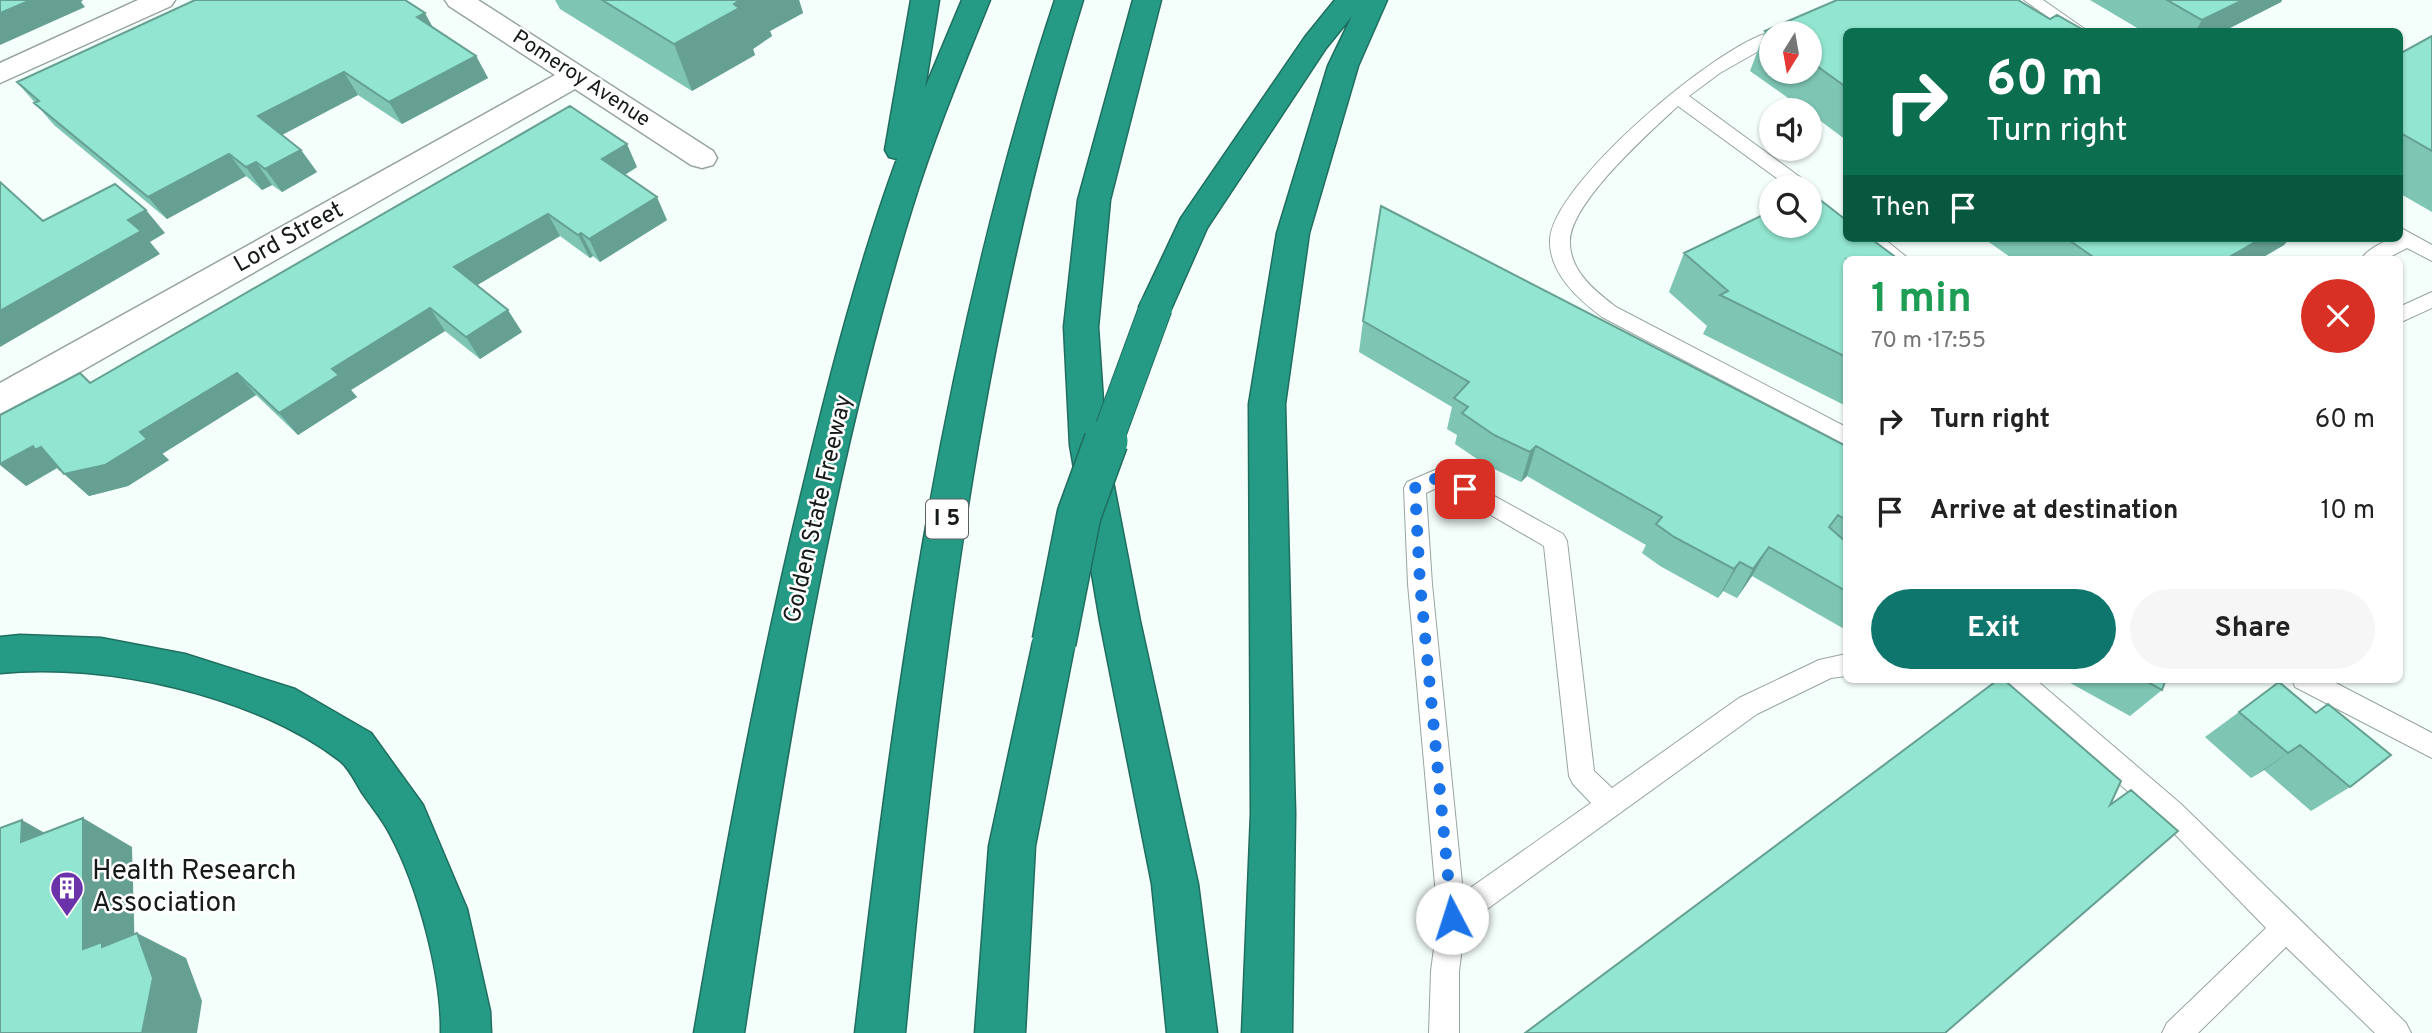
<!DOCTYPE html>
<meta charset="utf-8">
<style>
body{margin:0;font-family:Overpass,sans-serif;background:#f6f6f6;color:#222;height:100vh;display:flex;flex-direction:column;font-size:26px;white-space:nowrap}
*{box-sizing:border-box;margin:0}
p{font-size:23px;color:#767676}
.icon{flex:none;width:38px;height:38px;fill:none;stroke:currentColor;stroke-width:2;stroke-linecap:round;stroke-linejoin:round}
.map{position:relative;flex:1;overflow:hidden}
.details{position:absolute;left:1843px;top:256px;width:560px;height:427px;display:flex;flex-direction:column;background:#fff;border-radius:10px;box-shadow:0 2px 5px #0004}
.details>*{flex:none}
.banner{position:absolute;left:1843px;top:28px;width:560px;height:214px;border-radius:10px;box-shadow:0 2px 5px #0004;background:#0b6e4f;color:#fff;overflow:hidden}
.needle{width:46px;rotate:191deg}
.buttons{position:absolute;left:1759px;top:21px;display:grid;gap:14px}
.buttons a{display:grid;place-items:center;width:63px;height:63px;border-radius:50%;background:#fff;box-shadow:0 2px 5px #0004;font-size:35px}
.pin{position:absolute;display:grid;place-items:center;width:60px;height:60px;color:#fff;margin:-30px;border-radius:14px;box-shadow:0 4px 10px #0006}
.me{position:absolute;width:77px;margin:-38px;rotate:355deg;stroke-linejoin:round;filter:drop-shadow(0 0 5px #0008)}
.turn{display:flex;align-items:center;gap:24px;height:147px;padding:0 28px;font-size:32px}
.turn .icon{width:91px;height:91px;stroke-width:2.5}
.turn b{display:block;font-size:49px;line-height:60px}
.then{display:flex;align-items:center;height:66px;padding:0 28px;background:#0003;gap:14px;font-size:26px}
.round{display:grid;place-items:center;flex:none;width:74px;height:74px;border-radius:37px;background:#f6f6f6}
.summary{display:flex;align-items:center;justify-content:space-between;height:119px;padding:0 28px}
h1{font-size:42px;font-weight:700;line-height:52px;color:#1e9e55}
.action{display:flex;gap:14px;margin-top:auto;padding:14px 28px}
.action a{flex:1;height:80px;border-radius:42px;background:#0f766e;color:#fff;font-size:28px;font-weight:700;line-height:80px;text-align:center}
.action a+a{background:#f6f6f6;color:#222}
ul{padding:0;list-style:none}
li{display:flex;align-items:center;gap:21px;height:91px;padding:0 28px}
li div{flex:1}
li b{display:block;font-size:26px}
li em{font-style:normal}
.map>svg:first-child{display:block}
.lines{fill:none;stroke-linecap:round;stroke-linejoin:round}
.service-casing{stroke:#98a4a0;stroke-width:2}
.minor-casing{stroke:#98a4a0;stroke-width:3}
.motorway-casing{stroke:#206e5f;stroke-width:3}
.service{fill:#fff;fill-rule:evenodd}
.minor{fill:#fff;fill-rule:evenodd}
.motorway{fill:#259b85;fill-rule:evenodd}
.motorway-bridge-far1-casing{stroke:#206e5f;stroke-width:34;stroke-linecap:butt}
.motorway-bridge-casing{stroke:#206e5f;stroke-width:46;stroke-linecap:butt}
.motorway-bridge-far1{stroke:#259b85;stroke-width:32}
.motorway-bridge{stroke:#259b85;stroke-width:43}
.wall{fill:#7ec5b3;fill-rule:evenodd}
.shaded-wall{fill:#66a092}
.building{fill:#92e5d0;stroke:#66a092;stroke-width:2}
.route{stroke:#1a73e8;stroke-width:12;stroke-dasharray:0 21.6}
.labels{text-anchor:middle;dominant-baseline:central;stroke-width:5;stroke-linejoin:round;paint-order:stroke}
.far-street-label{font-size:21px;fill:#161a19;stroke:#fff}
.shield{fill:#fff;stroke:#5c5f5e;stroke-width:2}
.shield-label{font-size:23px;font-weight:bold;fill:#161a19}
.street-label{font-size:24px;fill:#161a19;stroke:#fff}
.near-poi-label{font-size:28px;fill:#161a19;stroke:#fff;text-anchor:start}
</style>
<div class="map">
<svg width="2432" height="1033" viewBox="0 0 2432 1033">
<rect width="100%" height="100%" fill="#f4fefb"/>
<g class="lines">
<g class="service-casing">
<path id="service" d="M 2024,0 L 2043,0 L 2089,32 L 2069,32 Z
M 1771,32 L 1776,33 L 1771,33 L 1771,44 L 1720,73 L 1689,96 L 1808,183 L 1810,187 L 1810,188 L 1789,187 L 1678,106 C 1650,132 1567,205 1570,244 C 1571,272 1595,291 1616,307 L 1846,427 L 1846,445 L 1602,317 C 1578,299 1549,273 1550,240 C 1552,184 1717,45 1771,32 Z
M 2399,227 L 2432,245 L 2432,261 L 2407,248 L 2386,259 L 2361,259 C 2368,249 2388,238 2399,238 Z
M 1860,238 L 1883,238 L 1909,259 L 1886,259 Z
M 2432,292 L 2432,308 L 2399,323 L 2399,307 Z
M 1442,467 L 1563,534 L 1567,541 L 1594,771 L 1612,788 L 1739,698 L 1819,660 L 1846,654 L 1846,676 L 1831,678 L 1757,714 L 1465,925 L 1459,971 L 1459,1033 L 1429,1033 L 1431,971 L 1438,918 L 1408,584 L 1404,488 L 1407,482 ZM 1441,486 L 1544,546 L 1569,776 L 1573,784 L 1591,803 L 1463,893 L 1432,584 L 1426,493 Z
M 1995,679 L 2035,679 L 2181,804 L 2406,1023 L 2411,1033 L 2375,1033 L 2286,947 L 2198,1033 L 2162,1033 L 2167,1023 L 2266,928 L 2163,822 L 2015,693 L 1998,687 Z
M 2292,679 L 2328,679 L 2432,733 L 2432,758 L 2295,687 Z"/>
</g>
<g class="minor-casing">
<path id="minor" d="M 138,0 L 175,0 L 171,6 L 0,83 L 0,63 Z
M 445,0 L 478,0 L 713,151 L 717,158 L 713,165 L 702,168 L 691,165 L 575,89 L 13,410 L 0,414 L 0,383 L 555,75 L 449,6 Z"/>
</g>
<g class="motorway-casing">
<path id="motorway" d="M 911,0 L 939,0 L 925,88 L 962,0 L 990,0 C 962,69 933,139 911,211 C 829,478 785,757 744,1033 L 694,1033 C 726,847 760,662 805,479 C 831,371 859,263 897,159 L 889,157 L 885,150 Z
M 1055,0 L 1083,0 C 978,335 938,685 905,1033 L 855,1033 C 896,684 944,334 1055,0 Z
M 1133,0 L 1161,0 L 1110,200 L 1098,327 L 1106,445 L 1140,621 L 1198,884 L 1217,1033 L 1167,1033 L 1152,884 L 1100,621 L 1070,445 L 1064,327 L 1078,200 Z
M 1335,0 L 1387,0 L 1358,66 L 1309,233 L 1285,404 L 1295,814 L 1292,1033 L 1242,1033 L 1251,814 L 1249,404 L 1277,233 L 1328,66 L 1352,16 L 1326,48 L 1207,228 L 1168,316 L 1156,319 L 1144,316 L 1139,307 L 1181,218 L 1305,37 Z
M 1054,624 L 1069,629 L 1075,642 L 1035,846 L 1025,1033 L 975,1033 L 989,846 L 1033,642 L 1039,629 Z
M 20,635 L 101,638 L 185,654 L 295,689 L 371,733 L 423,805 L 467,909 L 490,1011 L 491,1033 L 441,1033 C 442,974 418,886 390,834 C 383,820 372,807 363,794 C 356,783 349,767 339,760 C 254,695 105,662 0,673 L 0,637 Z"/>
</g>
<use href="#service" class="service"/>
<use href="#minor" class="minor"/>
<use href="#motorway" class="motorway"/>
<g class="motorway-bridge-far1-casing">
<path id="motorway-bridge-far1" d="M 1106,443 L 1156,307"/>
</g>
<g class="motorway-bridge-casing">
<path id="motorway-bridge" d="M 1054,642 L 1079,515 L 1106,441"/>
</g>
<use href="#motorway-bridge-far1" class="motorway-bridge-far1"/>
<use href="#motorway-bridge" class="motorway-bridge"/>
</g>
<path class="wall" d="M 555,0 L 799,0 L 803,13 L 770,31 L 772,36 L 753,49 L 755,55 L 692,91 L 560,9 Z
M 2090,0 L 2282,0 L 2281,2 L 2222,32 L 2144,32 Z
M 2050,19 L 1846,32 L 1846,140 L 1810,113 L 1810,110 L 1805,110 L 1750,71 L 1765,31 ZM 1771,33 L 1810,33 L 1810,72 L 1771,72 Z
M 433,27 L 476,56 L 488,78 L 402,124 L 358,95 L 282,135 L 301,150 L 317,172 L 282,192 L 272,185 L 262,190 L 246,176 L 167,219 L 54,125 L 17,82 Z
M 2432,36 L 2432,212 L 2399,193 L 2399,54 Z
M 637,167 L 625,175 L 667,220 L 600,262 L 593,256 L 590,258 L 560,236 L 477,285 L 522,332 L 480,359 L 445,331 L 351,390 L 357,397 L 298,435 L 256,395 L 162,454 L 169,460 L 128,486 L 89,496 L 61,470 L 60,471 L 57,468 L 26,486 L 90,383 Z
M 1983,238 L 2290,238 L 2284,245 L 2260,259 L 2013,259 Z
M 1684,253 L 1846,259 L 1846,406 L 1703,334 L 1707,326 L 1669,292 Z
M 1363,321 L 1846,446 L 1846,630 L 1752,576 L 1737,598 L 1723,591 L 1718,598 L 1660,566 L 1642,553 L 1646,545 L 1527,476 L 1521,482 L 1486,465 L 1455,444 L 1457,435 L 1447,429 L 1452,407 L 1359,352 Z
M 2063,679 L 2166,679 L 2162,690 L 2130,716 Z
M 2328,704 L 2350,787 L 2311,811 L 2264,770 L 2251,778 L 2205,737 L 2239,712 L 2316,713 Z"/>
<path class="shaded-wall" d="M 31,0 L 83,0 L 81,2 L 85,7 L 0,45 L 0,13 Z
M 740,0 L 799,0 L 803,13 L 770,31 L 772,36 L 753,49 L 755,55 L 692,91 L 674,44 Z
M 2243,0 L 2282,0 L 2281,2 L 2222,32 L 2195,32 L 2202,20 Z
M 425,13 L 437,35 L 417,17 Z
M 476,56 L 488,78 L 402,124 L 389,102 Z
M 344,72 L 358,95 L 274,139 L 258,116 Z
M 627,144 L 637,167 L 613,182 L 602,159 Z
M 301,150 L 317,172 L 282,192 L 265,169 Z
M 229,154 L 246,176 L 167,219 L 148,197 Z
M 256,162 L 272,185 L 262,190 L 246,167 Z
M 657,197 L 667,220 L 600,262 L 589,239 Z
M 146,210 L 165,233 L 150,242 L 160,254 L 0,347 L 0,311 L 128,220 Z
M 548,214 L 560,236 L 469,290 L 454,267 Z
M 581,233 L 593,256 L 590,258 L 578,235 Z
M 2262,238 L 2290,238 L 2284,245 L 2260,259 L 2226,259 Z
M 430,308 L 445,331 L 351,390 L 357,397 L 298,435 L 279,413 L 332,369 Z
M 508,310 L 522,332 L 480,359 L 466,337 Z
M 237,373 L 256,395 L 162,454 L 140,432 Z
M 147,439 L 169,460 L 128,486 L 89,496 L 64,474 Z
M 33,446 L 41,447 L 65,468 L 60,471 L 57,468 L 26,486 L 0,465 Z
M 1536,446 L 1527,476 L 1521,482 L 1530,452 Z
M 1769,547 L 1752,576 L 1737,598 L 1753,569 Z
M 1740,562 L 1723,591 L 1718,598 L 1734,569 Z
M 2300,745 L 2264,770 L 2251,778 Z
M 83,818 L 132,847 L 135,957 L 137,933 L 186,958 L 202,1001 L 197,1033 L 142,1033 L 83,949 Z
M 22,820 L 73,849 L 21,842 Z"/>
<path class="building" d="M 0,0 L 31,0 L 0,13 Z
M 195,0 L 405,0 L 425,13 L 417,17 L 476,56 L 389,102 L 344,72 L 258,116 L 301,150 L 265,169 L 256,162 L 246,167 L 229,154 L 148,197 L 34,103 L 39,101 L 17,82 Z
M 602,0 L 740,0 L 734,4 L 739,8 L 674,44 Z
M 1837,0 L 2018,0 L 2050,19 L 2057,15 L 2087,32 L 1846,32 L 1846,87 L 1810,61 L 1810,33 L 1771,33 L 1771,35 L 1765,31 Z
M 2167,0 L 2243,0 L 2202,20 Z
M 2432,36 L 2432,151 L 2399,132 L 2399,54 Z
M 570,106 L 627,144 L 602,159 L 657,197 L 589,239 L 581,233 L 578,235 L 548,214 L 454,267 L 508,310 L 466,337 L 430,308 L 332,369 L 339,375 L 279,413 L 237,373 L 140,432 L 147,439 L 105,465 L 64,474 L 41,447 L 35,450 L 33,446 L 0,464 L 0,415 L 80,373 L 90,383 Z
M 0,182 L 43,221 L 115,184 L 146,210 L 128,220 L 141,231 L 0,311 Z
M 1810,192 L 1846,220 L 1846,238 L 1870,238 L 1898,259 L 1846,259 L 1846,357 L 1720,295 L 1728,291 L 1684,253 L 1771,211 L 1771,226 L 1810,226 Z
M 1381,206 L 1846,446 L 1846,520 L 1838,515 L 1829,527 L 1846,542 L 1846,591 L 1769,547 L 1753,569 L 1740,562 L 1734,569 L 1674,537 L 1656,524 L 1662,517 L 1536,446 L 1530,452 L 1494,435 L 1462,413 L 1468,407 L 1454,398 L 1469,382 L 1363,321 Z
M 2066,238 L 2262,238 L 2226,259 L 2096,259 Z
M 1999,679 L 2003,679 L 2121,781 L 2110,805 L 2131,790 L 2178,831 L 1945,1033 L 1525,1033 Z
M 2142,679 L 2166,679 L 2162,690 Z
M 2279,682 L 2316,713 L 2328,704 L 2391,755 L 2350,787 L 2300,745 L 2288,753 L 2239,712 Z
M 83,818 L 83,949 L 102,942 L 102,947 L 137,933 L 153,978 L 142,1033 L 0,1033 L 0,828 L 22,820 L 21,842 Z"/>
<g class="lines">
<path class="route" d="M 1452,918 L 1420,583 L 1415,488 L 1442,476 L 1465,489"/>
</g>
<defs>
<g id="building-pin" transform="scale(1.75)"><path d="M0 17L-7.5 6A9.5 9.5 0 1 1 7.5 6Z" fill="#6a33aa" stroke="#fff"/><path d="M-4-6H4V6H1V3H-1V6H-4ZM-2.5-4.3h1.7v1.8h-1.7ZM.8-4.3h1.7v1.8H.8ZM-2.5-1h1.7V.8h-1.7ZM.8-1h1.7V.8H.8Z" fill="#fff"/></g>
</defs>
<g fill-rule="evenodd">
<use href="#building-pin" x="67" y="888"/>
</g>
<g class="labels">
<g class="far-street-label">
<text transform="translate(581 79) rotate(33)">Pomeroy Avenue</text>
</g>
<rect class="shield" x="926" y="499.5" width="42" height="39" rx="5"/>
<g class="shield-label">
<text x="947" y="519">I 5</text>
</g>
<g class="street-label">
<text transform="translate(289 238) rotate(-29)">Lord Street</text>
<text transform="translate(819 509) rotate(-77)">Golden State Freeway</text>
</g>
<g class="near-poi-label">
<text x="92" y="872">Health Research<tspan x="92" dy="32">Association</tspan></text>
</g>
</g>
</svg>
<div class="buttons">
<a><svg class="needle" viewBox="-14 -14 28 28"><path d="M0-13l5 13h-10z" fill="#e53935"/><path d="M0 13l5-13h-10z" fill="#767676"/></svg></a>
<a><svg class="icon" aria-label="sound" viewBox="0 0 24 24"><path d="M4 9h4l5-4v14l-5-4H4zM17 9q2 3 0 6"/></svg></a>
<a><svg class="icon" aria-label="search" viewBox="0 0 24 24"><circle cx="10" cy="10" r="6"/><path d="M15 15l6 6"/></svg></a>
</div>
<div class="pin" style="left:1465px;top:489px;background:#d93025"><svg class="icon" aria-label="arrive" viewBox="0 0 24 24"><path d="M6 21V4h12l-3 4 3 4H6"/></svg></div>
<svg class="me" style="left:1452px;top:918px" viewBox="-20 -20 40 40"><circle r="19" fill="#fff"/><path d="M0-13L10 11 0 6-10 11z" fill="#1a73e8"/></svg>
<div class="banner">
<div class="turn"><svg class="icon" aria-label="right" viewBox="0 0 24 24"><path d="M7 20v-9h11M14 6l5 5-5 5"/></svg><div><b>60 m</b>Turn right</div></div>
<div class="then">Then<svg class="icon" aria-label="arrive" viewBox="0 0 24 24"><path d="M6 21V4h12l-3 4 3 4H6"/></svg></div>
</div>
<section class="details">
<div class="summary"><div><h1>1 min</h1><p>70 m · 17:55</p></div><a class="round" style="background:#d93025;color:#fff"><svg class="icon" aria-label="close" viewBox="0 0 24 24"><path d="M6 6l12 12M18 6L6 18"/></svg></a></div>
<ul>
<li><svg class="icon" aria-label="right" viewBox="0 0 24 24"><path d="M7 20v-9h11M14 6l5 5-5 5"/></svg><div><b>Turn right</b></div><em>60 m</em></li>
<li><svg class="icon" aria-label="arrive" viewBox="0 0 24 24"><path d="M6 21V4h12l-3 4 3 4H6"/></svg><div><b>Arrive at destination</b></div><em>10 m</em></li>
</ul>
<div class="action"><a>Exit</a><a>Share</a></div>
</section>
</div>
